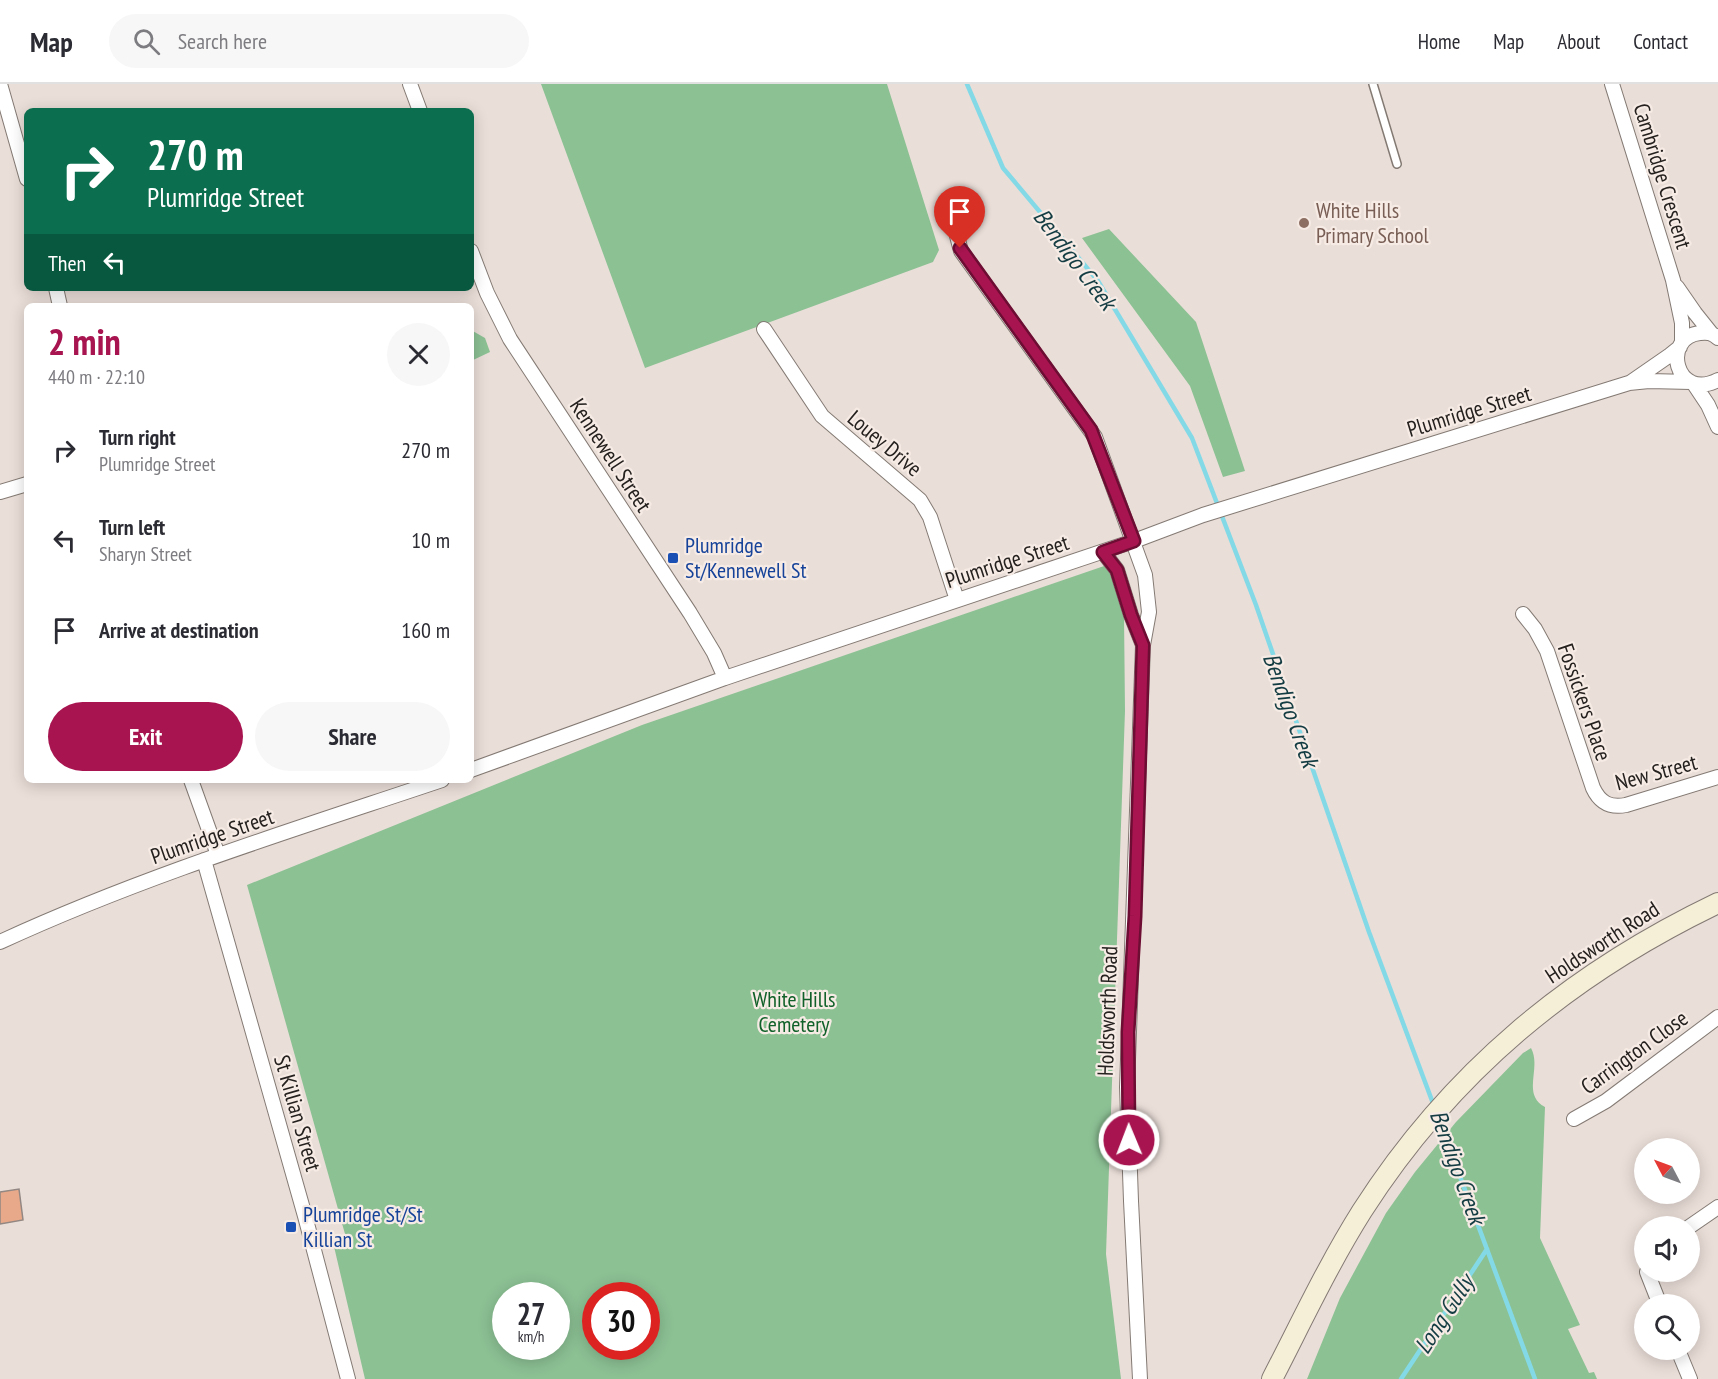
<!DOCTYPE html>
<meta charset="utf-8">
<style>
body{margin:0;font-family:"PT Sans Narrow",sans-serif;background:#f7f7f7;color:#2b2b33;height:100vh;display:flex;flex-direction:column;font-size:22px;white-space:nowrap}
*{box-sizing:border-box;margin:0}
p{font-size:20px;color:#7c7c81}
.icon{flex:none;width:33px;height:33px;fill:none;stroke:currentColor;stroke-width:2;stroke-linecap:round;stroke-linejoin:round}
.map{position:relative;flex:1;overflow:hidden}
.sheet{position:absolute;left:24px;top:219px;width:450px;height:480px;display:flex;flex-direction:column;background:#fff;border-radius:9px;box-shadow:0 3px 15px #0003}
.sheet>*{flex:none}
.guide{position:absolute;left:24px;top:24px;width:450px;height:183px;border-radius:9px;box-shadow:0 3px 15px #0003;background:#0b6e4f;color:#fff;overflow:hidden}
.needle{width:39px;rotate:311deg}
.buttons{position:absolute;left:1634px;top:1054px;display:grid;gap:12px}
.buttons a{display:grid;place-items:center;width:66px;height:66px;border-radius:50%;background:#fff;box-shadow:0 3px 15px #0003;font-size:30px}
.speed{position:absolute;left:492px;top:1198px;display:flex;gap:12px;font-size:30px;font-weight:700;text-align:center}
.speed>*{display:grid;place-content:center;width:78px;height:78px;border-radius:50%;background:#fff;box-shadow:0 3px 15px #0003;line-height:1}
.speed small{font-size:15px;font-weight:400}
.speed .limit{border:9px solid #d22;background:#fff;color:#111}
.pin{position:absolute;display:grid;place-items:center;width:51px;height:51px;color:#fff;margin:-62px -26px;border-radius:50% 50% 50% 0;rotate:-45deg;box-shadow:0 0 6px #0007}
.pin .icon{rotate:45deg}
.me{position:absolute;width:66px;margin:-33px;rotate:359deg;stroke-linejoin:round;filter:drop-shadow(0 0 4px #0008)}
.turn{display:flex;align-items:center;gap:21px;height:126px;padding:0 24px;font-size:27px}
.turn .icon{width:78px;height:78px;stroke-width:2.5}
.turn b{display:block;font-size:42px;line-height:51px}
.then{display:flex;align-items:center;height:57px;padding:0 24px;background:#0003;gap:12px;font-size:22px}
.round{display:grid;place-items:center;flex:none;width:63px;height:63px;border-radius:32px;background:#f7f7f7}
.summary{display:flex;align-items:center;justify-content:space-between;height:102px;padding:0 24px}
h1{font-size:36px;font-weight:600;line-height:45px;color:#a7144f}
.action{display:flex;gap:12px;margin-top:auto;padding:12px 24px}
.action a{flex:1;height:69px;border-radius:36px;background:#a7144f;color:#fff;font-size:24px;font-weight:600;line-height:69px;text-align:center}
.action a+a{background:#f7f7f7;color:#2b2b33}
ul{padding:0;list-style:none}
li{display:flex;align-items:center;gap:18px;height:90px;padding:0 24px}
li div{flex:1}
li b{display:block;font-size:22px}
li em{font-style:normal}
header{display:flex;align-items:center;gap:36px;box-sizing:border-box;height:84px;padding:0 30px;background:#fff;border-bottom:2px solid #e1e1e2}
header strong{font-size:28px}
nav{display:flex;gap:33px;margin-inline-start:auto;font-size:21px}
.search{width:420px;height:54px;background:#f7f7f7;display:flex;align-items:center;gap:15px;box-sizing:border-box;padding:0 21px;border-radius:33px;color:#7c7c81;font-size:22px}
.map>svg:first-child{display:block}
.green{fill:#8cc194;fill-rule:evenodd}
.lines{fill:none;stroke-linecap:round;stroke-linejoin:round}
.stream{stroke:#84d9e7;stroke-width:4.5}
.building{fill:#e7a989;stroke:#928782;stroke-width:1.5}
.lane-casing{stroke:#847a74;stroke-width:10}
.street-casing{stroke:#847a74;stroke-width:16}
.secondary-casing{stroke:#847a74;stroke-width:22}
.lane{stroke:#fff;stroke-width:7}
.street{stroke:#fff;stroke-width:14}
.secondary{stroke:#f6efd8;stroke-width:20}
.route-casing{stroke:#6d0d33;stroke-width:15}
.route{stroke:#a7144f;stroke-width:10}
.education-dot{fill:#8d6e63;stroke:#f7ebe5;stroke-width:2}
.transit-dot{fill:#1a4fb4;stroke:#f7ebe5;stroke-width:2}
.labels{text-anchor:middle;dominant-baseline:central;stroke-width:4.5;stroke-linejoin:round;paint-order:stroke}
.street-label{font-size:22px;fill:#25211f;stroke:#f7ebe5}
.education-label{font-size:22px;fill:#785e54;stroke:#f7ebe5;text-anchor:start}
.transit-label{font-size:22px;fill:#164399;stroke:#f7ebe5;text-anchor:start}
.park-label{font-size:22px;fill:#106129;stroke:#f7ebe5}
.water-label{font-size:24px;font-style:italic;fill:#143d43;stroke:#f7ebe5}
</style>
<header>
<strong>Map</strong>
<div class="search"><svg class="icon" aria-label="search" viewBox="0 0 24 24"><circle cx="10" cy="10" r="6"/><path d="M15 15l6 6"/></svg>Search here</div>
<nav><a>Home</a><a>Map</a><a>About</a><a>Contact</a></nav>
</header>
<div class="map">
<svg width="1718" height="1295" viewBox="0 0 1718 1295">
<rect width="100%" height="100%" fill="#eaded8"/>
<path class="green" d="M 541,0 L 887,0 L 939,166 L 933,178 L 645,284 Z
M 1109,145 L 1196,238 L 1245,387 L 1223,393 L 1190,302 L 1082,154 Z
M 471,246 L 485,254 L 490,268 L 471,277 Z
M 1107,481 L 1124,530 L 1125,627 L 1106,1170 L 1121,1295 L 365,1295 L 332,1154 L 345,1150 L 247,801 L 642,641 ZM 506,1212 L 556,1212 L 556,1263 L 506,1263 ZM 596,1212 L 646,1212 L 646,1263 L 596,1263 Z
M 1531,964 C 1542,984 1521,1010 1545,1023 L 1540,1154 L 1580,1241 L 1568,1245 L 1589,1289 L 1594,1288 L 1597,1295 L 1307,1295 L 1340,1214 L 1386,1129 L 1415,1088 L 1456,1038 L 1523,969 Z"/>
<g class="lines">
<path class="stream" d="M 967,0 L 1003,84 L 1098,197 L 1192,354 L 1256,521 L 1369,848 L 1434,1022
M 1438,1033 L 1535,1295
M 1401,1295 L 1487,1165"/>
</g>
<path class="building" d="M 19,1105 L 23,1136 L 0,1140 L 0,1108 Z"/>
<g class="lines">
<g class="lane-casing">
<path id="lane" d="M 1373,0 L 1397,80"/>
</g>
<g class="street-casing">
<path id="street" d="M 0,0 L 27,95
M 410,0 L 420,27
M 1612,0 L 1673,196 L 1682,239 L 1682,259
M 957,152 L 961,167 L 1095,353 L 1145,491 L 1149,528 L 1143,561 L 1127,1003 L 1131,1117 L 1140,1295
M 471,167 L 487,209 L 510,255 L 690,529 L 714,569 L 725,594
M 1677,203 L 1695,229 L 1711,249
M 56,204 L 60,222
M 764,245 L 822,332 L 920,416 L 930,433 L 957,516
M 1718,254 C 1712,249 1708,248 1700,249 C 1661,253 1675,318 1718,296
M 1631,298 L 1670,271 L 1680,263
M 1694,300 L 1708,321 L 1718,343
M 0,408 L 27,400
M 1103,468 L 1117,486 L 1131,531 L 1143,561
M 1523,530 L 1535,545 L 1547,567 L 1593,704 C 1600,719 1610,724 1626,721 L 1718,693
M 471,686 L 725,594 L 1134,457 L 1203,431 L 1629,299 L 1649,297 L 1691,298
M 191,696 L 218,771
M 204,776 L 305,1132 L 348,1295
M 0,858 C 143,792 293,746 442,696
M 1574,1035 L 1606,1017 L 1718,933
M 1689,1143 L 1718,1123
M 1647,1188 L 1660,1221
M 1678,1266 L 1690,1295"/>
</g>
<g class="secondary-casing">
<path id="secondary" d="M 1272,1295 C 1301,1239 1328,1181 1362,1127 C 1451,988 1570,890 1718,819"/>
</g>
<use href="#lane" class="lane"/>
<use href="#street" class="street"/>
<use href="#secondary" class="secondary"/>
</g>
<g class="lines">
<g class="route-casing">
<path id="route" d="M 960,164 L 1091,346 L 1134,457 L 1103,468 L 1117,486 L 1131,531 L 1143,561 L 1135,832 L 1128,948 L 1129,1056"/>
</g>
<use href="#route" class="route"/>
</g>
<circle class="education-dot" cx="1304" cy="139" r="6"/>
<g class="transit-dot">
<rect x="667" y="468" width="12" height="12" rx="3"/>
<rect x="285" y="1137" width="12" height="12" rx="3"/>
</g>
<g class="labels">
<g class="street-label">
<text transform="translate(1663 92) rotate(73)">Cambridge Crescent</text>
<text transform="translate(1469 327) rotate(-17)">Plumridge Street</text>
<text transform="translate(885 359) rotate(40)">Louey Drive</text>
<text transform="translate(611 371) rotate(57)">Kennewell Street</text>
<text transform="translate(1007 477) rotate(-18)">Plumridge Street</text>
<text transform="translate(1585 618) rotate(71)">Fossickers Place</text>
<text transform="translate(1656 688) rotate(-15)">New Street</text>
<text transform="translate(212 752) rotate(-19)">Plumridge Street</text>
<text transform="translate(1602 858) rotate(-33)">Holdsworth Road</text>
<text transform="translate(1107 927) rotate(-88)">Holdsworth Road</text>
<text transform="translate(1634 968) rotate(-36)">Carrington Close</text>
<text transform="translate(298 1029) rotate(74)">St Killian Street</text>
</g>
<g class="education-label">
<text x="1316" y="126">White Hills<tspan x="1316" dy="25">Primary School</tspan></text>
</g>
<g class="transit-label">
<text x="685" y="461">Plumridge<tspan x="685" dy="25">St/Kennewell St</tspan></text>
<text x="303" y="1130">Plumridge St/St<tspan x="303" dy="25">Killian St</tspan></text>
</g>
<g class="park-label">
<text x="794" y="915">White Hills<tspan x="794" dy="25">Cemetery</tspan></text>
</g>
<g class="water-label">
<text transform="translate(1075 175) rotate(53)">Bendigo Creek</text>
<text transform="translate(1291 626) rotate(70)">Bendigo Creek</text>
<text transform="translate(1458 1083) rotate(70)">Bendigo Creek</text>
<text transform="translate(1444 1230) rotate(-57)">Long Gully</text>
</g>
</g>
</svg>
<div class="buttons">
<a><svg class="needle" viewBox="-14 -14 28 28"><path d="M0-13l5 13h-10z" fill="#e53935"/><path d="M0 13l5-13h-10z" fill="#7c7c81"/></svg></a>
<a><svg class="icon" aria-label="sound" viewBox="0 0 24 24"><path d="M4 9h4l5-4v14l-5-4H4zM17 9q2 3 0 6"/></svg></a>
<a><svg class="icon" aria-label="search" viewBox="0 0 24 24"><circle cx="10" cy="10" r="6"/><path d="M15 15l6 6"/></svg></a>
</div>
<div class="speed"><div>27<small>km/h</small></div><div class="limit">30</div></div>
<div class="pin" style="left:960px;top:164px;background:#d93025"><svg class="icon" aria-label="arrive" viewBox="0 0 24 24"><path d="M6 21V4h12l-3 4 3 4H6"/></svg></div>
<svg class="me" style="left:1129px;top:1056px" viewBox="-20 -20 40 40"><circle r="17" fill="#a7144f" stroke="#fff" stroke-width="3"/><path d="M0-11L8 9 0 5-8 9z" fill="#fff"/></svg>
<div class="guide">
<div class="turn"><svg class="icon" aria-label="right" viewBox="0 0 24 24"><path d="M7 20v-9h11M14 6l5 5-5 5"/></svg><div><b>270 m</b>Plumridge Street</div></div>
<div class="then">Then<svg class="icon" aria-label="left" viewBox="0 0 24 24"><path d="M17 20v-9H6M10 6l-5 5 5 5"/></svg></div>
</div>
<section class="sheet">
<div class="summary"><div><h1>2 min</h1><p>440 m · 22:10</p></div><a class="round"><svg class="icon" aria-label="close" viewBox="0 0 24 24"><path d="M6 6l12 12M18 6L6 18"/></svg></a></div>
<ul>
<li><svg class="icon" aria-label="right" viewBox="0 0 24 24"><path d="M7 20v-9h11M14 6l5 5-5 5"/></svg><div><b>Turn right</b><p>Plumridge Street</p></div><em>270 m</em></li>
<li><svg class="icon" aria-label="left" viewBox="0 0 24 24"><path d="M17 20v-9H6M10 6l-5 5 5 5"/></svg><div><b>Turn left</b><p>Sharyn Street</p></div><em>10 m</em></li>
<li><svg class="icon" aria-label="arrive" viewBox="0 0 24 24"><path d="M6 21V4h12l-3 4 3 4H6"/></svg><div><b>Arrive at destination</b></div><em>160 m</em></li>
</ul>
<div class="action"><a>Exit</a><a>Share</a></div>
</section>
</div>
